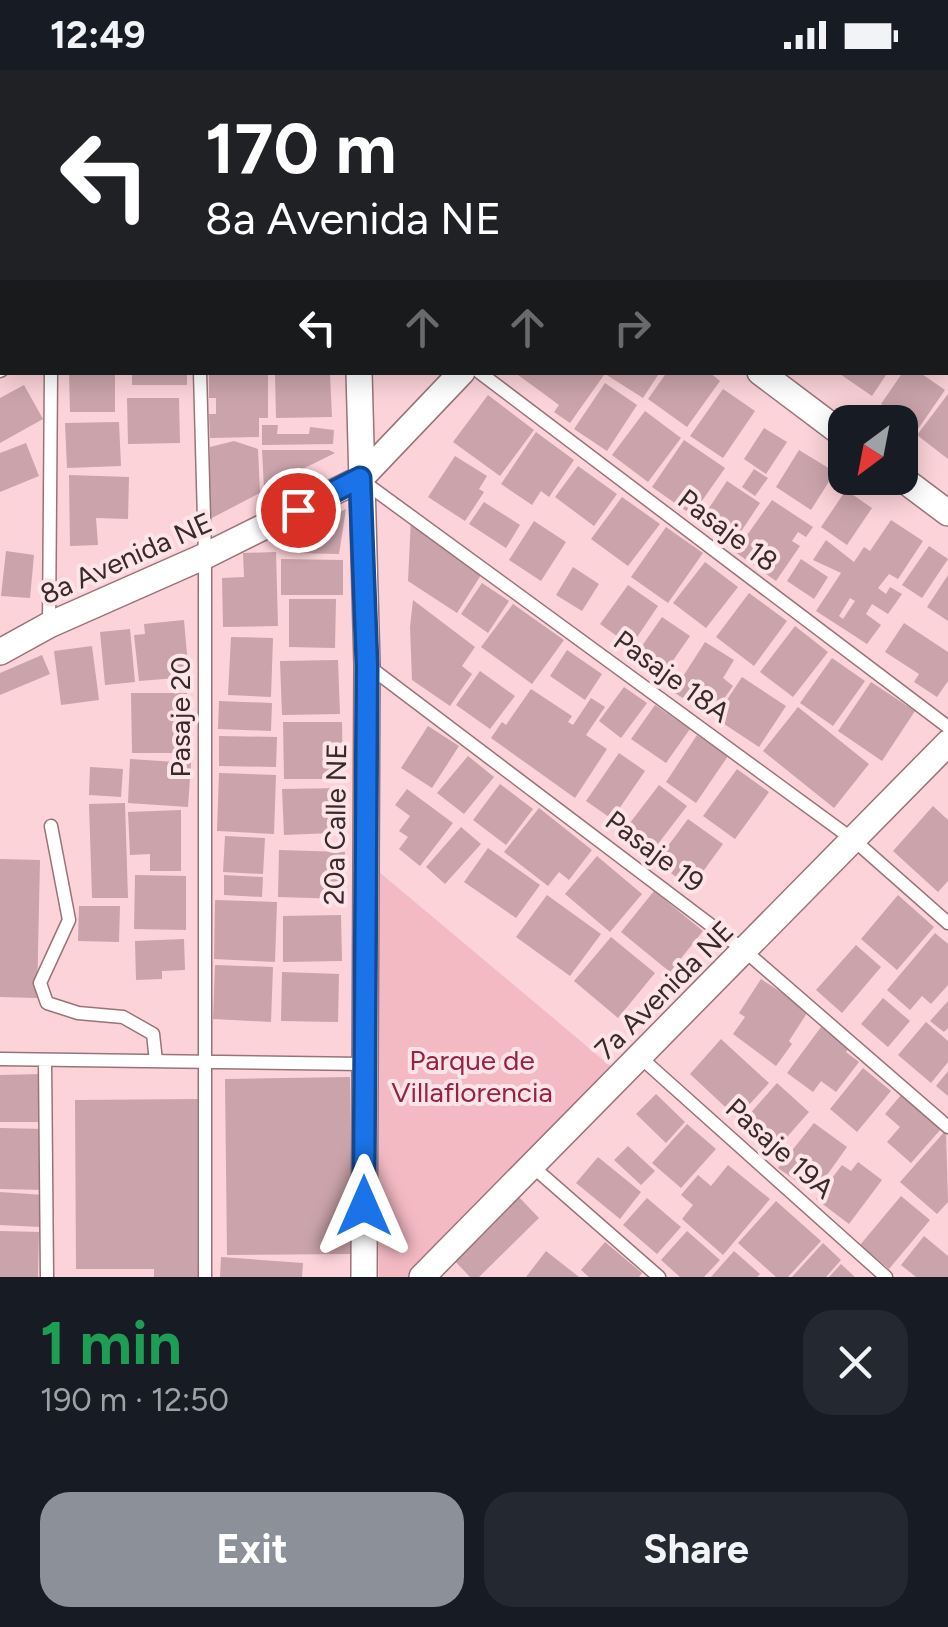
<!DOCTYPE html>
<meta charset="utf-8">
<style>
body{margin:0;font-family:Figtree,sans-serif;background:#242831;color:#f1f3f6;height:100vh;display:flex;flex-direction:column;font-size:38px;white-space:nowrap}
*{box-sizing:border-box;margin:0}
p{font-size:32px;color:#9ea1a6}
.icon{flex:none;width:55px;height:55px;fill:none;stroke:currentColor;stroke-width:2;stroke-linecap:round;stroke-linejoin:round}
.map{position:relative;height:1207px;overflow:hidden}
.drawer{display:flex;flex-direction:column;background:#171b24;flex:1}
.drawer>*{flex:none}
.hud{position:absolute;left:0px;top:0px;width:950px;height:305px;box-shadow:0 5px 25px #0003;background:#202124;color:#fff;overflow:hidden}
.needle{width:65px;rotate:212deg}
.controls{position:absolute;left:828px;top:335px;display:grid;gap:20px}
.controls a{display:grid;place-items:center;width:90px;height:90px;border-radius:20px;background:#171b24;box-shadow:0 5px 25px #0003;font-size:50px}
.pin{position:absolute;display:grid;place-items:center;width:85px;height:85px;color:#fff;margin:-42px;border:5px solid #fff;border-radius:50%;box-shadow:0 2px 10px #0007}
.me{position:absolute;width:110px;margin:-55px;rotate:0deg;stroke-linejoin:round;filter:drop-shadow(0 0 8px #0008)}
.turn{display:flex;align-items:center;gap:35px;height:210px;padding:0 40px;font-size:45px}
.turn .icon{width:130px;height:130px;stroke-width:2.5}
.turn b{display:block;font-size:70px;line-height:85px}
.lanes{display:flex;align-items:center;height:95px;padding:0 40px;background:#0003;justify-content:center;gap:50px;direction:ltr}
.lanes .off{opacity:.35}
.round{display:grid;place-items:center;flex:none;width:105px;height:105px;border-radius:30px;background:#242831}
.summary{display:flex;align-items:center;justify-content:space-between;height:170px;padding:0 40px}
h1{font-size:60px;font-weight:700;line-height:75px;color:#1e9e55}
.action{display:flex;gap:20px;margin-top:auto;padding:20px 40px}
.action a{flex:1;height:115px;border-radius:30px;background:#8c9099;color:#fff;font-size:40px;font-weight:700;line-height:115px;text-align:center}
.action a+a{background:#242831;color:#f1f3f6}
.status{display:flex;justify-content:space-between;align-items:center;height:70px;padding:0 50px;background:#171b24;direction:ltr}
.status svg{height:28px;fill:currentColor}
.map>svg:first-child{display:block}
.green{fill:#f4bac4}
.building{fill:#caa4aa;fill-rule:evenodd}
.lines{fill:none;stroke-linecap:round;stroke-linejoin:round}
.lane-casing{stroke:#98747a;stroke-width:15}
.street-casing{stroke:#98747a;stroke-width:28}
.lane{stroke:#fff;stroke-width:12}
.street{stroke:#fff;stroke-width:25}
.route-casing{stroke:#114b97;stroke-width:25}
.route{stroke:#1a73e8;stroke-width:18}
.labels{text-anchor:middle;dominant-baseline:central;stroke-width:8;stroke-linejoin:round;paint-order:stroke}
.street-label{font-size:28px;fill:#38292b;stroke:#fde4e8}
.park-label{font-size:28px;fill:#972248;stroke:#fde4e8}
</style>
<div class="status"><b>12:49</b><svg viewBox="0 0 49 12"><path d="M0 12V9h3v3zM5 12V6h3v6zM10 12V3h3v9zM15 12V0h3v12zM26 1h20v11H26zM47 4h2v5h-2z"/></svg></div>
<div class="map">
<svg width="948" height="1207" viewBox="0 0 948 1207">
<rect width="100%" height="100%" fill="#fbd3d9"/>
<path class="green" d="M 372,796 L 614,999 L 408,1207 L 379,1207 Z"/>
<path class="building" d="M 69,302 L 115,302 L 115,342 L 70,342 Z
M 132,302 L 187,302 L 187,315 L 132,315 Z
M 514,302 L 600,302 L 604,305 L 570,353 L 554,342 L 559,335 Z
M 602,302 L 660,302 L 643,328 Z
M 667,302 L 709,302 L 720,311 L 687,357 L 648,329 Z
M 837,302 L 888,302 L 872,326 Z
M 903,302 L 919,302 L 945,320 L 918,359 L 881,334 Z
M 209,303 L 268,303 L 268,348 L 259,348 L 259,367 L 210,368 L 209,344 L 216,344 L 216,328 L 209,328 Z
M 330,304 L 332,347 L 276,348 L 275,305 Z
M 605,313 L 637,335 L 607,381 L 574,359 Z
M 24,315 L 43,349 L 0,373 L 0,328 Z
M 723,319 L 755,341 L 723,388 L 690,366 Z
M 948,324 L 948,389 L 917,365 Z
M 488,325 L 534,360 L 500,406 L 453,372 Z
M 127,328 L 179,328 L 180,373 L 128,374 Z
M 645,341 L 681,368 L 648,412 L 612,385 Z
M 119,352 L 121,396 L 67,398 L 65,353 Z
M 262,355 L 278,355 L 277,364 L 309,364 L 310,357 L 334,360 L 333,374 L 262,375 Z
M 764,358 L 787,372 L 766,404 L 744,389 Z
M 536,362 L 574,390 L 549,427 L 541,421 L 532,435 L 501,414 Z
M 684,370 L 725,398 L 692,445 L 652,417 Z
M 234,371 L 258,379 L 260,423 L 208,450 L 210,377 Z
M 26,373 L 39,406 L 0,422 L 0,383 Z
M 262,380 L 329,380 L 335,383 L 264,418 Z
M 799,380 L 835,402 L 811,440 L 776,417 Z
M 455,386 L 487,406 L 479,419 L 484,422 L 465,451 L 428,427 Z
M 578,396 L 617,424 L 594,456 L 555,427 Z
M 754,399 L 768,408 L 755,426 L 742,417 Z
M 69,405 L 129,407 L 128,449 L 96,448 L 98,475 L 70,476 Z
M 727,411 L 760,433 L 734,472 L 701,450 Z
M 846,420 L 872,438 L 847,475 L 821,457 Z
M 622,427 L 660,454 L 628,496 L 591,469 Z
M 772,430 L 813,457 L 806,467 L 798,462 L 792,471 L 800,476 L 776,511 L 735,482 Z
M 484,432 L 520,455 L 506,478 L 469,454 Z
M 346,439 L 339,484 L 295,483 L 294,463 Z
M 411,449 L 481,505 L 457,543 L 408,511 Z
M 891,450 L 923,471 L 898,509 L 889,504 L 878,518 L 886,524 L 890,517 L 902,524 L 888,544 L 872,534 L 866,544 L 881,555 L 867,574 L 816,541 L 841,503 L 813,490 L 826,470 L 854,492 L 864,477 L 870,481 ZM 850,528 L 855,531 L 843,549 L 839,546 Z
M 534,451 L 566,472 L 541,511 L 509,490 Z
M 666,457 L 703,483 L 668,533 L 631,507 Z
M 929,476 L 948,489 L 922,528 L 902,515 Z
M 6,481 L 34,485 L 30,528 L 1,526 Z
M 276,482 L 278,556 L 223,557 L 222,508 L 244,507 L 243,483 Z
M 281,489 L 343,490 L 343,525 L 281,525 Z
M 801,489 L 828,507 L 814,529 L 787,511 Z
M 705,492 L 738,517 L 706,558 L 673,533 Z
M 573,497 L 599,514 L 582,541 L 556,525 Z
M 948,505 L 948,551 L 927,537 Z
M 482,513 L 509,531 L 488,563 L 461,544 Z
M 628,515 L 658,536 L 631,576 L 600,554 Z
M 749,523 L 787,551 L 754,596 L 716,567 Z
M 289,529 L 336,529 L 335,578 L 289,577 Z
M 413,530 L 475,577 L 462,596 L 472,604 L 450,636 L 412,610 L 410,557 Z
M 513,534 L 564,570 L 532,614 L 481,577 Z
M 662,547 L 690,566 L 663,605 L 635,586 Z
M 184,550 L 189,607 L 139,611 L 134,565 L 145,564 L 144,554 Z
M 904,553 L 948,582 L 948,611 L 937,627 L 914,612 L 919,604 L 885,582 Z
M 795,556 L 828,582 L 793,627 L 760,602 Z
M 130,559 L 135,612 L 105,615 L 100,562 Z
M 231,567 L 273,568 L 271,627 L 228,625 Z
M 705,572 L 734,590 L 723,608 L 733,616 L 716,640 L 707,634 L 703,640 L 673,622 Z
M 92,576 L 99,630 L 61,635 L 54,581 Z
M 567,580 L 602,604 L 585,630 L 550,606 Z
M 42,585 L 50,604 L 0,625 L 0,603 Z
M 832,588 L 865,611 L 833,656 L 800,633 Z
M 338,590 L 340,644 L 282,645 L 280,591 Z
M 480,601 L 515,626 L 490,659 L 456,635 Z
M 742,607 L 786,636 L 759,677 L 715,648 Z
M 871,612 L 915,641 L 882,691 L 838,661 Z
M 624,617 L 647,633 L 621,668 L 599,651 Z
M 531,619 L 572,646 L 568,652 L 573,655 L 591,628 L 605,637 L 586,665 L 607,679 L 575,728 L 491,668 L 502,652 L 506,655 Z
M 131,623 L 187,623 L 188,683 L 132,683 Z
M 219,631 L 272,633 L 271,661 L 218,659 Z
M 655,635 L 690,659 L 666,693 L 631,669 Z
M 798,637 L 869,694 L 834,738 L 763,681 Z
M 283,652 L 342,652 L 343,709 L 284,709 Z
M 428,656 L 459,676 L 432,718 L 401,698 Z
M 697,665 L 728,686 L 696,733 L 666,712 Z
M 219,666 L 277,667 L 276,697 L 219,696 Z
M 619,683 L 645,701 L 612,749 L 586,731 Z
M 468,686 L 494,707 L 464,744 L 437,723 Z
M 130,689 L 191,693 L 188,737 L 128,733 Z
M 90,697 L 123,699 L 121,727 L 89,725 Z
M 737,699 L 769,722 L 735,769 L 703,746 Z
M 219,703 L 276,705 L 274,764 L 217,761 Z
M 500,714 L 533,739 L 506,775 L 473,750 Z
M 659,715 L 687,736 L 651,783 L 623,762 Z
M 343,718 L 343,735 L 332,735 L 332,763 L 284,765 L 282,719 Z
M 407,719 L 453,753 L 420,796 L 399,779 L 408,767 L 399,761 L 410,746 L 395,735 Z
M 125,733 L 128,828 L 92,828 L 89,734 Z
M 933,736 L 948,750 L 948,811 L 938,822 L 893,781 Z
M 539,738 L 592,780 L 569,810 L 559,802 L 548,816 L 504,782 Z
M 181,740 L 181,801 L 150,801 L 150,784 L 130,785 L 128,742 Z
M 688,749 L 723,774 L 691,818 L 656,792 Z
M 461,757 L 481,774 L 445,814 L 426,797 Z
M 225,766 L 265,768 L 263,804 L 223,802 Z
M 488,778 L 540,815 L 516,848 L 464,812 Z
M 279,780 L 345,782 L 344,829 L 278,827 Z
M 597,786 L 642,824 L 610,862 L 565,824 Z
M 0,789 L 40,790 L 37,928 L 0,927 Z
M 135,805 L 186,806 L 186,860 L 134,859 Z
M 224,805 L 263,807 L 262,827 L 224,825 Z
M 654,821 L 703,861 L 670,902 L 621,862 Z
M 547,825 L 601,864 L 570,906 L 516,867 Z
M 898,825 L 934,857 L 897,900 L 861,869 Z
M 215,830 L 277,832 L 275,892 L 214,889 Z
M 79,836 L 120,836 L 119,872 L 78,871 Z
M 341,845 L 342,891 L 283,892 L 283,846 Z
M 935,863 L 948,874 L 948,915 L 931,934 L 922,926 L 910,940 L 887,920 Z
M 611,867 L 655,903 L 618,948 L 574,911 Z
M 184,869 L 185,900 L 162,901 L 162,909 L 136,910 L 135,871 Z
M 856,875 L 881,897 L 842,943 L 816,920 Z
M 215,895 L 273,897 L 271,952 L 213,949 Z
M 282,902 L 339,904 L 338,952 L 281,951 Z
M 761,909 L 809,940 L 789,971 L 792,974 L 776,996 L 733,964 L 745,947 L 739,943 Z
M 883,928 L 910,951 L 888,977 L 861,954 Z
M 948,931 L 948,958 L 944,962 L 930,951 Z
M 926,952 L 948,971 L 948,992 L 931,1013 L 898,985 Z
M 821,957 L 849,978 L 846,982 L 859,992 L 836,1022 L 821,1011 L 813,1022 L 787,1003 Z
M 721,969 L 769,1013 L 737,1048 L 690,1004 Z
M 863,998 L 891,1021 L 857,1062 L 830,1039 Z
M 948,1001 L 948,1026 L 936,1016 Z
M 42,1004 L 42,1052 L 0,1052 L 0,1005 Z
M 350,1007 L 352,1184 L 227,1185 L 225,1009 Z
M 777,1013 L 809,1042 L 771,1085 L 739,1056 Z
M 656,1024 L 685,1052 L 666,1073 L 636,1044 Z
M 901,1025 L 941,1059 L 911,1093 L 887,1072 L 900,1057 L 885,1044 Z
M 200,1029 L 202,1207 L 154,1207 L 154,1199 L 76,1199 L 75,1030 Z
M 814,1053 L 847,1077 L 817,1119 L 798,1105 L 795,1110 L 778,1098 Z
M 687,1054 L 716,1079 L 681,1118 L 652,1093 Z
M 0,1058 L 45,1059 L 44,1120 L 0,1119 Z
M 946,1060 L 948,1132 L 937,1144 L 900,1112 Z
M 628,1076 L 655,1101 L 641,1115 L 614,1090 Z
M 598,1087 L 641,1122 L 620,1149 L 576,1113 Z
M 858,1092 L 882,1110 L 849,1154 L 816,1129 L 842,1095 L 851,1101 Z
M 728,1095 L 770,1129 L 723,1185 L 682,1149 L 693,1135 L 681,1125 L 698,1105 L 711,1116 Z
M 0,1122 L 44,1125 L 41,1157 L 0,1155 Z
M 516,1124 L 539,1148 L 479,1207 L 470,1207 L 451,1187 Z
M 901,1126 L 930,1150 L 889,1199 L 860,1175 Z
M 647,1128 L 681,1157 L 657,1184 L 623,1155 Z
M 776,1131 L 821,1171 L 788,1207 L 776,1207 L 738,1173 Z
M 0,1161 L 39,1162 L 38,1207 L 0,1207 Z
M 687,1161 L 720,1190 L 704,1207 L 680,1207 L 661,1190 Z
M 924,1166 L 948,1186 L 948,1207 L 916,1207 L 901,1195 Z
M 605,1172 L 642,1203 L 639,1207 L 589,1207 L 581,1200 Z
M 823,1173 L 841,1190 L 826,1207 L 792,1207 Z
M 546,1181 L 579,1207 L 526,1207 Z
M 734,1181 L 760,1204 L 757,1207 L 711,1207 Z
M 221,1187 L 303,1193 L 302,1207 L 220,1207 Z
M 841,1194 L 855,1207 L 829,1207 Z"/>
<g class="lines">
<g class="lane-casing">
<path id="lane" d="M 162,0 L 163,2
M 644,0 L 647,2
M 794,0 L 798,2
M 0,2 L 2,7
M 948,112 L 948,113
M 948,223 L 948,224
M 0,301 L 2,300
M 200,302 L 205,486 L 205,1207
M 479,302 L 948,657
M 364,412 L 855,771 L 948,853
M 49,555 L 51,302
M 367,595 L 745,881 L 948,1057
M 51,756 L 69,850 L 40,913 L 47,933 L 78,943 L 123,947 L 153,964 L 156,991
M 640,987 L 886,1207
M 0,989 L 363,994
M 45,990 L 47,1207
M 532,1096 L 659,1207"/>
</g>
<g class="street-casing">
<path id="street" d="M 352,0 L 353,2
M 717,2 L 719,0
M 359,302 L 367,595 L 364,1207
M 760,302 L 845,366
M 900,407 L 948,443
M 0,582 L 49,555 L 205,486 L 360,409 L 462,302
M 422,1207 L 948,673"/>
</g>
<use href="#lane" class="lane"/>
<use href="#street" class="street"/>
</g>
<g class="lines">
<g class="route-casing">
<path id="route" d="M 298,440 L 360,408 L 367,595 L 364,1136"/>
</g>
<use href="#route" class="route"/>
</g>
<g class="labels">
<g class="street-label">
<text transform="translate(728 460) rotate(37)">Pasaje 18</text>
<text transform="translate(126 488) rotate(-24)">8a Avenida NE</text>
<text transform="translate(672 606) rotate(36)">Pasaje 18A</text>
<text transform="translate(180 647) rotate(-90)">Pasaje 20</text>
<text transform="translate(335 754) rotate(-89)">20a Calle NE</text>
<text transform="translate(655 781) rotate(37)">Pasaje 19</text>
<text transform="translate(664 920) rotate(-45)">7a Avenida NE</text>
<text transform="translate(780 1078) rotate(42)">Pasaje 19A</text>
</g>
<g class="park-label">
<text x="472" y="990">Parque de<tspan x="472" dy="32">Villaflorencia</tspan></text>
</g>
</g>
</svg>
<div class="controls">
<a><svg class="needle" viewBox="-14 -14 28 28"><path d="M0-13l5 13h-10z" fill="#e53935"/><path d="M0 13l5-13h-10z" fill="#9ea1a6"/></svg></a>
</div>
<div class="pin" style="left:298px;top:440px;background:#d93025"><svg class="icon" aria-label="arrive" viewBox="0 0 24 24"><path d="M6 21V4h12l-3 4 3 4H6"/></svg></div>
<svg class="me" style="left:364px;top:1136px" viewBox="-20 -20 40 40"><path d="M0-17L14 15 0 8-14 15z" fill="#1a73e8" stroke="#fff" stroke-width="4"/></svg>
<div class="hud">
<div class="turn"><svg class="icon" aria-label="left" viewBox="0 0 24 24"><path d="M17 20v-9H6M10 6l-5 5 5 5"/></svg><div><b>170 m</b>8a Avenida NE</div></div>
<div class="lanes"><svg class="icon" aria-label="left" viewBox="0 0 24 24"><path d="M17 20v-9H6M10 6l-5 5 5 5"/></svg><svg class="icon off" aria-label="ahead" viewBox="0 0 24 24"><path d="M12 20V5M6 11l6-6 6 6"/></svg><svg class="icon off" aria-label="ahead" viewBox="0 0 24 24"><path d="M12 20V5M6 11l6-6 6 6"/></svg><svg class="icon off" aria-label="right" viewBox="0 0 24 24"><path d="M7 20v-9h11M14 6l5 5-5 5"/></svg></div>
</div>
</div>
<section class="drawer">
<div class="summary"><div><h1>1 min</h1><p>190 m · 12:50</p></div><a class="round"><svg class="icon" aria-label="close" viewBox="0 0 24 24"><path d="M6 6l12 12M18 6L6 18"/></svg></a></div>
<div class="action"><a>Exit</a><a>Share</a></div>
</section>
